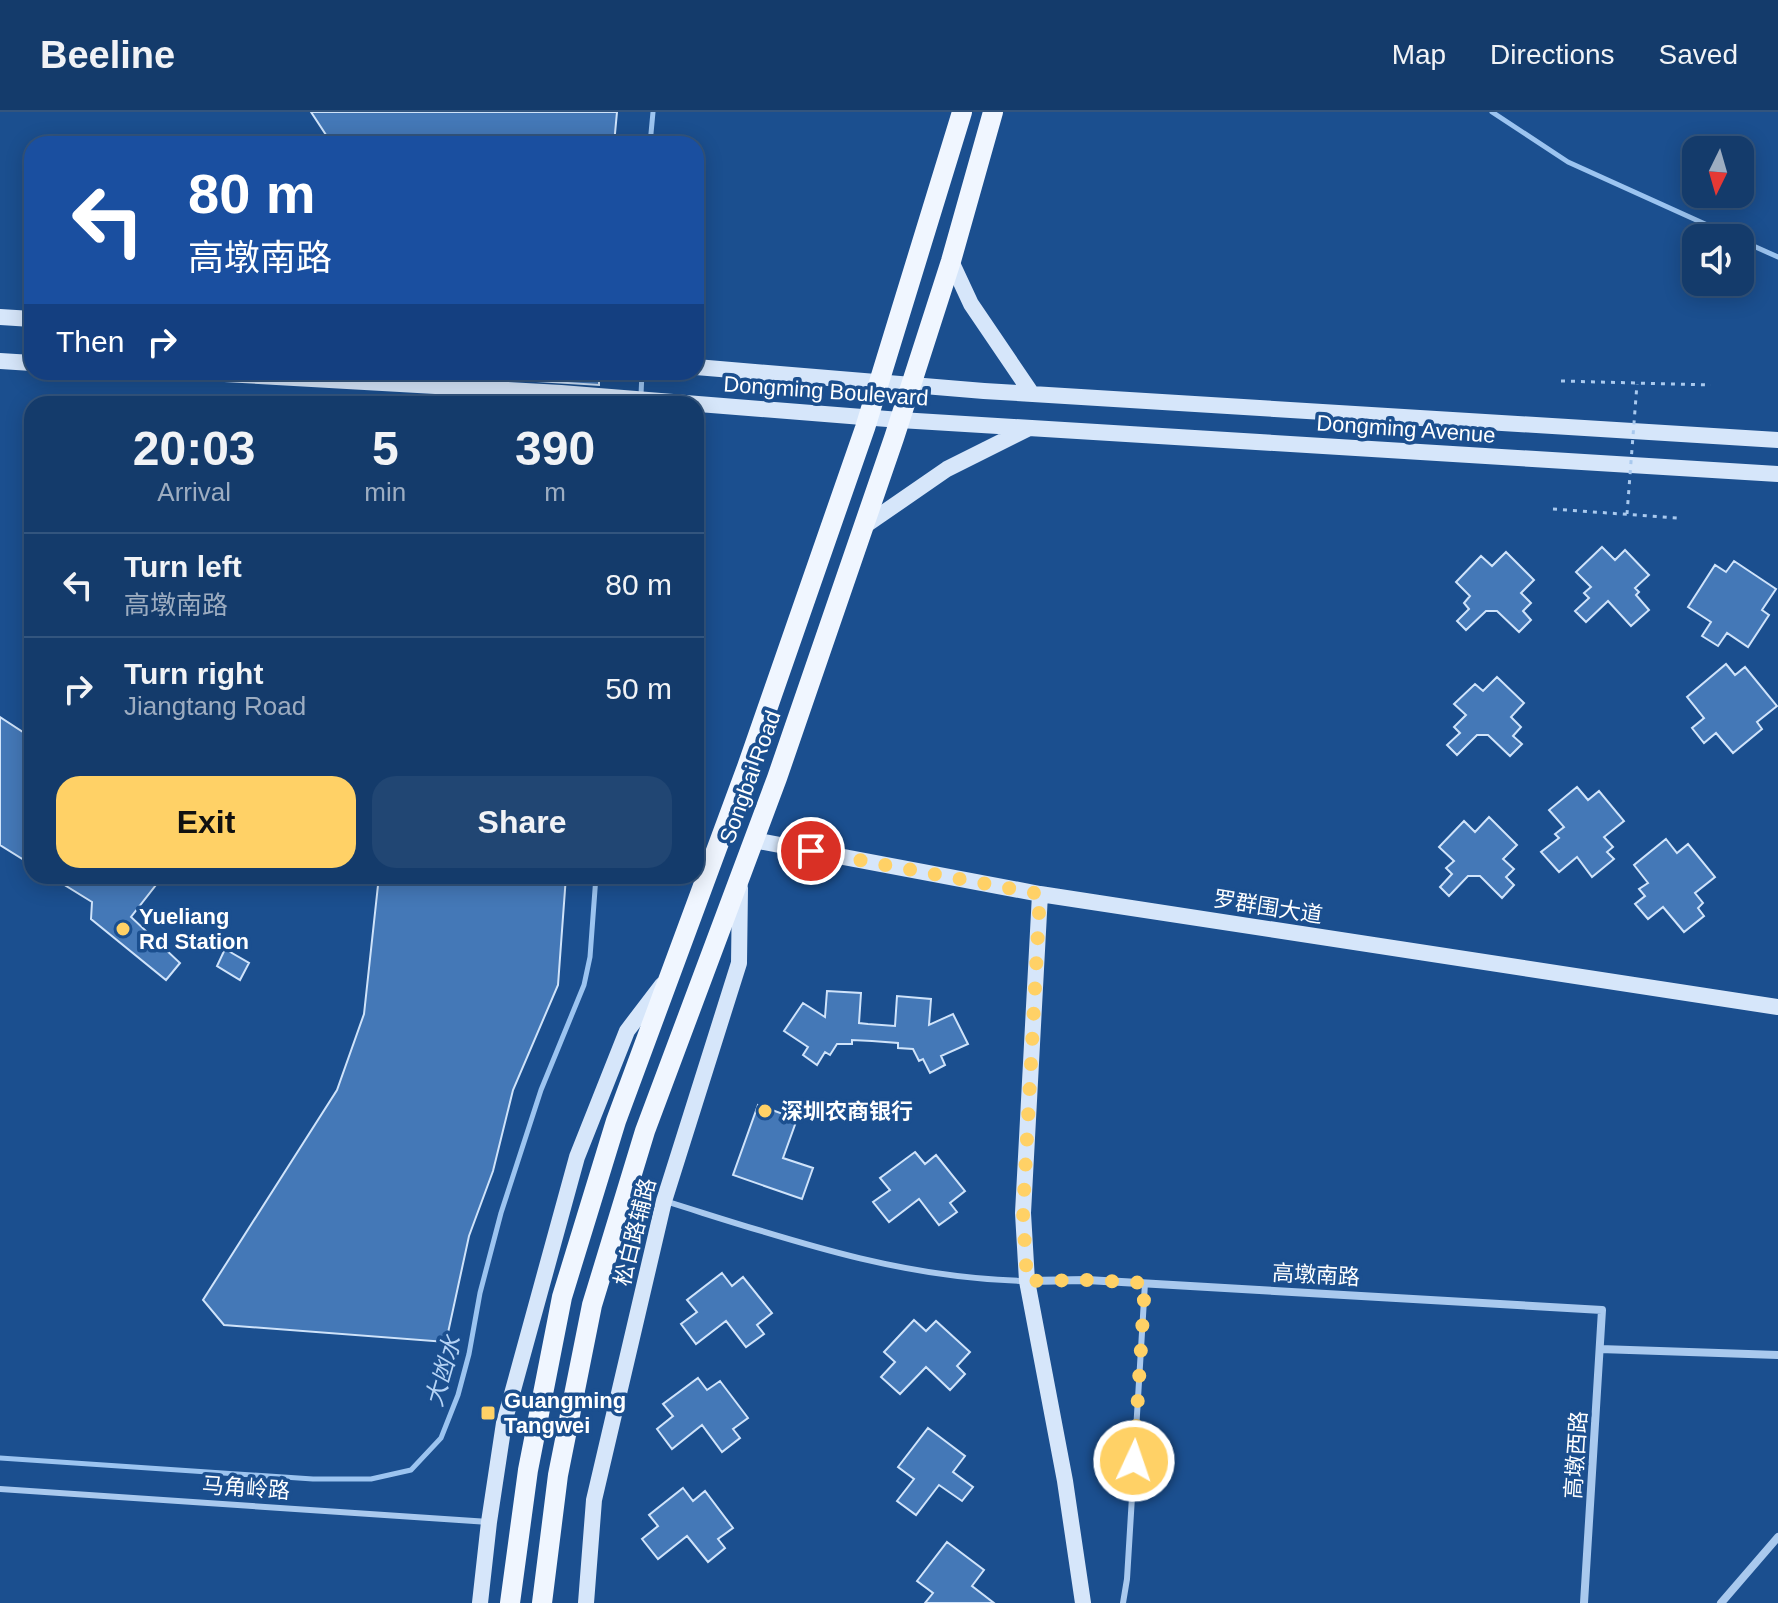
<!DOCTYPE html>
<meta charset="utf-8">
<style>
body{margin:0;font-family:Helvetica,"Noto Sans SC",sans-serif;background:#214673;color:#f1f3f6;height:100vh;display:flex;flex-direction:column;font-size:30px;white-space:nowrap}
*{box-sizing:border-box;margin:0}
p{font-size:26px;color:#9dadc1}
.icon{flex:none;width:44px;height:44px;fill:none;stroke:currentColor;stroke-width:2;stroke-linecap:round;stroke-linejoin:round}
.map{position:relative;flex:1;overflow:hidden}
.side{position:absolute;left:24px;top:284px;width:680px;height:488px;display:flex;flex-direction:column;background:#143b6b;border-radius:24px;box-shadow:0 4px 20px #0003,0 0 0 2px #33557e}
.side>*{flex:none}
.guide{position:absolute;left:24px;top:24px;width:680px;height:244px;border-radius:24px;box-shadow:0 4px 20px #0003,0 0 0 2px #33557e;background:#1a4fa0;color:#fff;overflow:hidden}
.needle{width:52px;rotate:185deg}
.fabs{position:absolute;left:1682px;top:24px;display:grid;gap:16px}
.fabs a{display:grid;place-items:center;width:72px;height:72px;border-radius:16px;background:#143b6b;box-shadow:0 4px 20px #0003,0 0 0 2px #33557e;font-size:40px}
.pin{position:absolute;display:grid;place-items:center;width:68px;height:68px;color:#fff;margin:-34px;border:4px solid #fff;border-radius:50%;box-shadow:0 2px 8px #0007}
.me{position:absolute;width:88px;margin:-44px;rotate:3deg;stroke-linejoin:round;filter:drop-shadow(0 0 6px #0008)}
.turn{display:flex;align-items:center;gap:28px;height:168px;padding:0 32px;font-size:36px}
.turn .icon{width:104px;height:104px;stroke-width:2.5}
.turn b{display:block;font-size:56px;line-height:68px}
.then{display:flex;align-items:center;height:76px;padding:0 32px;background:#0003;gap:16px;font-size:30px}
.eta{display:flex;justify-content:space-evenly;align-items:center;height:136px;text-align:center}
.eta b{font-size:48px;font-weight:700;line-height:56px}
.action{display:flex;gap:16px;margin-top:auto;padding:16px 32px}
.action a{flex:1;height:92px;border-radius:24px;background:#ffd166;color:#111;font-size:32px;font-weight:700;line-height:92px;text-align:center}
.action a+a{background:#214673;color:#f1f3f6}
ul{padding:0;list-style:none}
li{display:flex;align-items:center;gap:24px;height:104px;padding:0 32px;border-top:2px solid #33557e}
li div{flex:1}
li b{display:block;font-size:30px}
li em{font-style:normal}
header{display:flex;align-items:center;gap:48px;box-sizing:border-box;height:112px;padding:0 40px;background:#143b6b;border-bottom:2px solid #33557e}
header strong{font-size:38px}
nav{display:flex;gap:44px;margin-inline-start:auto;font-size:28px}
.map>svg:first-child{display:block}
.lines{fill:none;stroke-linecap:round;stroke-linejoin:round}
.stream{stroke:#9cc4f0;stroke-width:5}
.building{fill:#4478b7;stroke:#cfe3fa;stroke-width:2}
.path{stroke:#a9c9ee;stroke-width:3;stroke-dasharray:4 6;stroke-linecap:butt}
.lane{stroke:#a9c9ee;stroke-width:6}
.street{stroke:#a9c9ee;stroke-width:8}
.secondary{stroke:#d6e6fa;stroke-width:16}
.primary{stroke:#f0f6ff;stroke-width:20}
.path-bridge{stroke:#a9c9ee;stroke-width:3;stroke-dasharray:4 6;stroke-linecap:butt}
.route{stroke:#ffd166;stroke-width:14;stroke-dasharray:0 25.2}
.poi-dot{fill:#ffd166;stroke:#1b4f8f;stroke-width:3}
.labels{text-anchor:middle;dominant-baseline:central;stroke-width:7;stroke-linejoin:round;paint-order:stroke}
.street-label{font-size:22px;fill:#fff;stroke:#1b4f8f}
.poi-label{font-size:22px;font-weight:bold;fill:#fff;stroke:#1b4f8f;text-anchor:start}
.water-label{font-size:24px;font-style:italic;fill:#b5d3f5;stroke:#1b4f8f}
</style>
<header>
<strong>Beeline</strong>
<nav><a>Map</a><a>Directions</a><a>Saved</a></nav>
</header>
<div class="map">
<svg width="1778" height="1491" viewBox="0 0 1778 1491">
<rect width="100%" height="100%" fill="#1b4f8f"/>
<g class="lines">
<path class="stream" d="M 1492,0 L 1568,50 L 1736,126
M 650,32 L 653,0
M 1740,128 L 1778,145
M 641,283 L 642,260
M 0,1346 L 313,1367 L 371,1367 L 411,1358 L 441,1326 L 458,1283 L 469,1242 L 480,1181 L 501,1101 L 541,978 L 584,873 L 590,845 L 596,764"/>
</g>
<path class="building" d="M 311,0 L 617,0 L 614,32 L 332,32 Z
M 424,260 L 599,260 L 599,273 L 424,262 Z
M 422,284 L 560,292 L 561,292 L 422,292 Z
M 1602,435 L 1615,448 L 1625,438 L 1649,463 L 1635,476 L 1639,480 L 1636,483 L 1649,498 L 1631,514 L 1608,489 L 1586,510 L 1575,499 L 1589,486 L 1584,481 L 1591,475 L 1576,460 Z
M 1506,440 L 1534,468 L 1521,481 L 1531,491 L 1523,499 L 1531,508 L 1519,520 L 1497,499 L 1486,499 L 1466,518 L 1457,509 L 1469,497 L 1464,491 L 1470,484 L 1456,470 L 1481,444 L 1492,454 Z
M 1734,449 L 1776,477 L 1762,498 L 1769,503 L 1748,535 L 1727,521 L 1718,534 L 1702,524 L 1711,510 L 1688,495 L 1715,453 L 1726,460 Z
M 1726,552 L 1735,563 L 1745,555 L 1777,594 L 1757,610 L 1762,617 L 1733,641 L 1716,621 L 1704,631 L 1692,616 L 1704,606 L 1687,585 Z
M 1497,565 L 1524,591 L 1511,605 L 1521,615 L 1513,624 L 1522,632 L 1510,644 L 1488,623 L 1477,623 L 1457,643 L 1447,633 L 1460,621 L 1454,615 L 1466,603 L 1454,592 L 1475,572 L 1483,579 Z
M 0,605 L 32,626 L 32,753 L 0,733 Z
M 1577,675 L 1588,688 L 1599,679 L 1624,709 L 1604,725 L 1613,735 L 1607,740 L 1614,747 L 1592,765 L 1577,745 L 1559,760 L 1541,740 L 1559,726 L 1555,722 L 1564,715 L 1549,698 Z
M 1489,705 L 1517,733 L 1503,747 L 1514,757 L 1506,765 L 1514,773 L 1502,786 L 1480,764 L 1468,764 L 1449,784 L 1440,775 L 1452,762 L 1446,756 L 1454,749 L 1439,735 L 1464,709 L 1475,720 Z
M 1666,727 L 1677,741 L 1688,732 L 1715,765 L 1695,781 L 1703,791 L 1698,796 L 1704,804 L 1684,820 L 1663,795 L 1648,807 L 1635,792 L 1645,784 L 1639,777 L 1648,771 L 1634,753 Z
M 50,764 L 163,764 L 131,805 L 180,851 L 166,868 L 91,807 L 92,790 Z
M 379,764 L 566,764 L 558,873 L 513,978 L 493,1059 L 469,1124 L 446,1230 L 224,1213 L 203,1188 L 337,978 L 364,902 Z
M 225,837 L 249,851 L 240,868 L 217,854 Z
M 827,879 L 861,881 L 859,911 L 868,912 L 895,914 L 897,884 L 931,887 L 929,913 L 953,902 L 968,932 L 941,944 L 945,953 L 930,961 L 923,947 L 919,949 L 913,937 L 898,936 L 898,931 L 872,929 L 852,928 L 852,932 L 837,932 L 830,943 L 825,940 L 817,953 L 803,943 L 808,935 L 784,919 L 803,891 L 825,905 Z
M 758,993 L 797,1007 L 783,1046 L 813,1056 L 802,1087 L 733,1063 Z
M 915,1040 L 925,1052 L 936,1043 L 965,1079 L 950,1091 L 957,1100 L 939,1113 L 919,1087 L 889,1110 L 873,1090 L 890,1078 L 880,1066 Z
M 722,1161 L 732,1174 L 743,1165 L 772,1201 L 757,1213 L 764,1222 L 746,1235 L 726,1209 L 696,1232 L 681,1212 L 697,1200 L 687,1188 Z
M 914,1208 L 926,1219 L 936,1209 L 970,1240 L 957,1254 L 965,1262 L 950,1278 L 926,1255 L 900,1282 L 881,1265 L 895,1250 L 884,1240 Z
M 698,1266 L 707,1278 L 720,1269 L 748,1306 L 733,1317 L 740,1326 L 722,1340 L 702,1313 L 672,1337 L 657,1317 L 673,1304 L 663,1292 Z
M 928,1316 L 965,1344 L 953,1360 L 973,1375 L 962,1389 L 939,1373 L 916,1403 L 897,1389 L 914,1367 L 898,1355 Z
M 683,1376 L 693,1389 L 705,1379 L 733,1416 L 718,1427 L 725,1436 L 708,1450 L 687,1424 L 658,1447 L 642,1427 L 658,1414 L 649,1403 Z
M 947,1430 L 984,1458 L 972,1474 L 994,1491 L 925,1491 L 933,1481 L 917,1469 Z"/>
<g class="lines">
<path class="path" d="M 1561,269 L 1711,273
M 1553,397 L 1677,406"/>
<path class="lane" d="M 665,1089 C 784,1126 897,1166 1024,1169
M 0,1377 L 489,1410
M 1123,1491 L 1127,1467 L 1145,1171"/>
<path class="street" d="M 1027,1169 L 1087,1168 L 1602,1198 L 1584,1491
M 1600,1237 L 1778,1243
M 1721,1491 L 1778,1425"/>
<path class="secondary" d="M 951,149 L 971,192 L 1032,282
M 0,205 L 32,207
M 0,249 L 32,251
M 696,255 L 984,279 L 1778,328
M 188,260 L 561,281 L 900,308 L 1778,362
M 863,415 L 947,357 L 1029,316
M 753,728 L 1040,782 L 1778,895
M 1040,782 L 1023,1101 L 1027,1169 L 1065,1369 L 1083,1491
M 480,1491 L 489,1410 L 504,1311 L 577,1045 L 627,919 L 662,873
M 586,1491 L 594,1388 L 664,1089 L 739,851 L 740,776"/>
<path class="primary" d="M 510,1491 L 528,1358 L 562,1185 L 616,1009 L 747,655 L 865,316 L 962,0
M 542,1491 L 558,1363 L 592,1193 L 645,1019 L 777,666 L 894,326 L 951,149 L 993,0"/>
<path class="path-bridge" d="M 1627,402 L 1637,272"/>
</g>
<g class="lines">
<path class="route" d="M 811,739 L 1040,782 L 1023,1101 L 1027,1169 L 1087,1168 L 1145,1171 L 1134,1349"/>
</g>
<g class="poi-dot">
<circle cx="123" cy="817" r="8"/>
<circle cx="765" cy="999" r="8"/>
<rect x="480" y="1293" width="16" height="16" rx="4"/>
</g>
<g class="labels">
<g class="street-label">
<text transform="translate(826 279) rotate(4)">Dongming Boulevard</text>
<text transform="translate(1406 317) rotate(4)">Dongming Avenue</text>
<text transform="translate(750 665) rotate(-70)">Songbai Road</text>
<text transform="translate(1268 795) rotate(9)">罗群围大道</text>
<text transform="translate(635 1120) rotate(-76)">松白路辅路</text>
<text transform="translate(1316 1163) rotate(3)">高墩南路</text>
<text transform="translate(1576 1343) rotate(-86)">高墩西路</text>
<text transform="translate(246 1376) rotate(4)">马角岭路</text>
</g>
<g class="poi-label">
<text x="139" y="804">Yueliang<tspan x="139" dy="25">Rd Station</tspan></text>
<text x="781" y="999">深圳农商银行</text>
<text x="504" y="1288">Guangming<tspan x="504" dy="25">Tangwei</tspan></text>
</g>
<g class="water-label">
<text transform="translate(443 1259) rotate(-74)">大凼水</text>
</g>
</g>
</svg>
<div class="fabs">
<a><svg class="needle" viewBox="-14 -14 28 28"><path d="M0-13l5 13h-10z" fill="#e53935"/><path d="M0 13l5-13h-10z" fill="#9dadc1"/></svg></a>
<a><svg class="icon" aria-label="sound" viewBox="0 0 24 24"><path d="M4 9h4l5-4v14l-5-4H4zM17 9q2 3 0 6"/></svg></a>
</div>
<div class="pin" style="left:811px;top:739px;background:#d93025"><svg class="icon" aria-label="arrive" viewBox="0 0 24 24"><path d="M6 21V4h12l-3 4 3 4H6"/></svg></div>
<svg class="me" style="left:1134px;top:1349px" viewBox="-20 -20 40 40"><circle r="17" fill="#ffd166" stroke="#fff" stroke-width="3"/><path d="M0-11L8 9 0 5-8 9z" fill="#fff"/></svg>
<div class="guide">
<div class="turn"><svg class="icon" aria-label="left" viewBox="0 0 24 24"><path d="M17 20v-9H6M10 6l-5 5 5 5"/></svg><div><b>80 m</b>高墩南路</div></div>
<div class="then">Then<svg class="icon" aria-label="right" viewBox="0 0 24 24"><path d="M7 20v-9h11M14 6l5 5-5 5"/></svg></div>
</div>
<section class="side">
<div class="eta">
<div><b>20:03</b><p>Arrival</p></div>
<div><b>5</b><p>min</p></div>
<div><b>390</b><p>m</p></div>
</div>
<ul>
<li><svg class="icon" aria-label="left" viewBox="0 0 24 24"><path d="M17 20v-9H6M10 6l-5 5 5 5"/></svg><div><b>Turn left</b><p>高墩南路</p></div><em>80 m</em></li>
<li><svg class="icon" aria-label="right" viewBox="0 0 24 24"><path d="M7 20v-9h11M14 6l5 5-5 5"/></svg><div><b>Turn right</b><p>Jiangtang Road</p></div><em>50 m</em></li>
</ul>
<div class="action"><a>Exit</a><a>Share</a></div>
</section>
</div>
